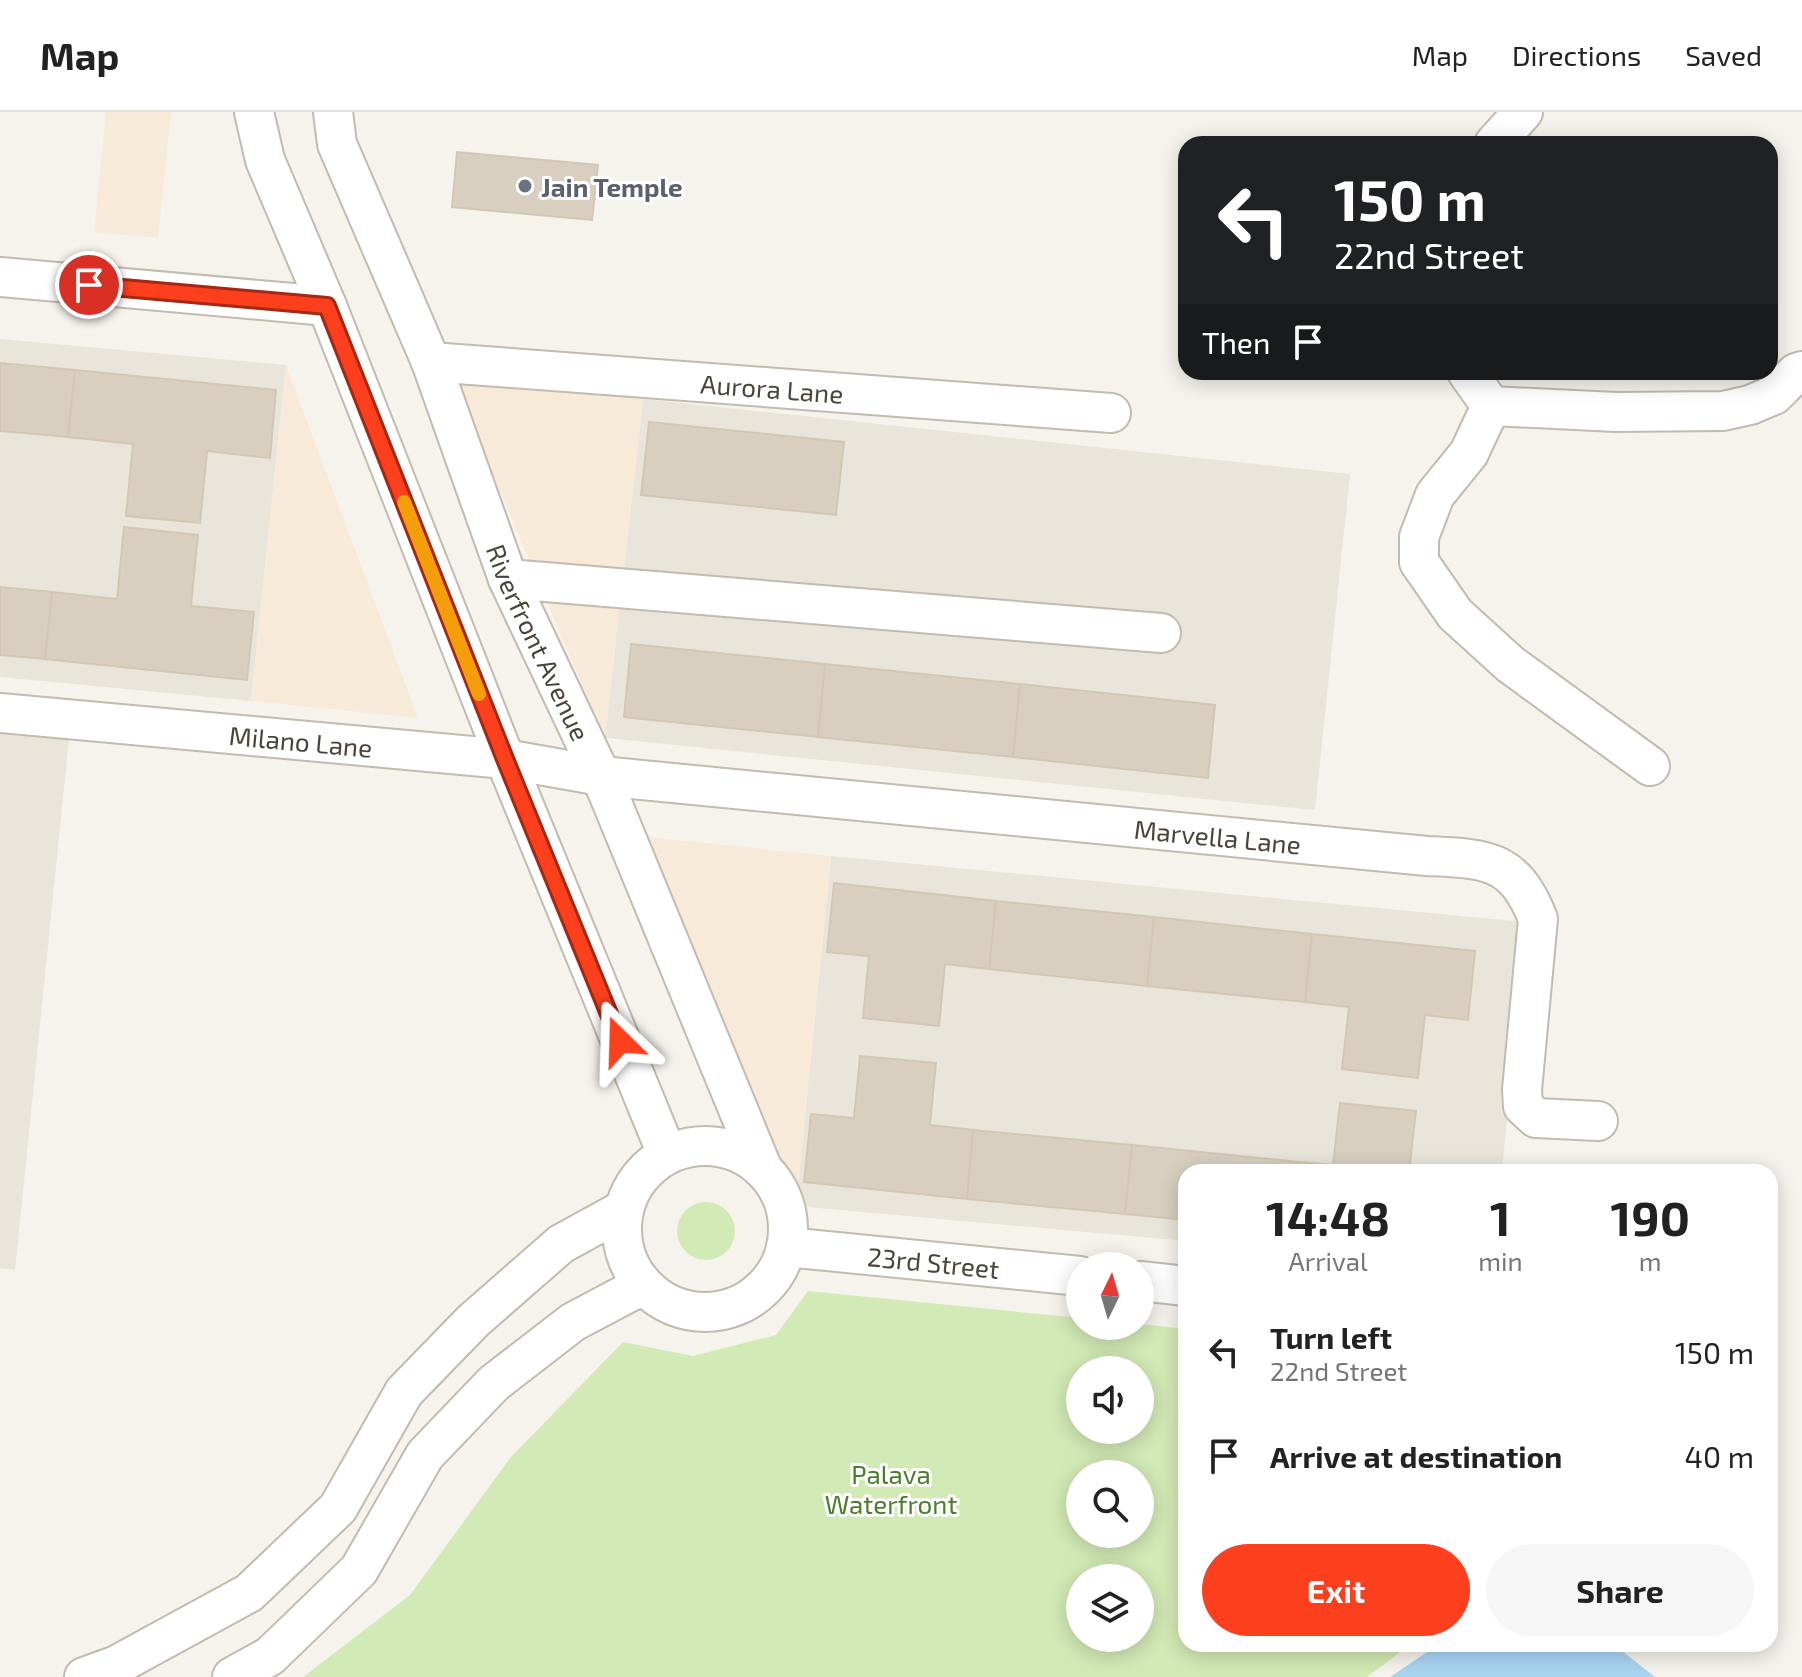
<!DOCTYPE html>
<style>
body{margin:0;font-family:"Exo 2",sans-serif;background:#f6f6f6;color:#222;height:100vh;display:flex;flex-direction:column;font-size:30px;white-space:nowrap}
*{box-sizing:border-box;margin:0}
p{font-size:26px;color:#767676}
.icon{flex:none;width:44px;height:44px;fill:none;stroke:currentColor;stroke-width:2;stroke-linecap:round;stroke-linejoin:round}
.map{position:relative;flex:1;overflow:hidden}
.details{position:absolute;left:1178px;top:1052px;width:600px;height:488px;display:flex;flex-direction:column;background:#fff;border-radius:24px;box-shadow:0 4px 20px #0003}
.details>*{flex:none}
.guide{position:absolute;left:1178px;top:24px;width:600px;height:244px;border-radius:24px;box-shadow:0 4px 20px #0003;background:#202124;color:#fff;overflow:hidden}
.needle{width:52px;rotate:5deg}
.fabs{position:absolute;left:1066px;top:1140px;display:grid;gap:16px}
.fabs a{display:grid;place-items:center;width:88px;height:88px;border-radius:50%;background:#fff;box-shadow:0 4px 20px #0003;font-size:40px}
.pin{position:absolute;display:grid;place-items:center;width:68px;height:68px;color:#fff;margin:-34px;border:4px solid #fff;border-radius:50%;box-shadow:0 2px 8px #0007}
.me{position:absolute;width:88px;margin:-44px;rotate:338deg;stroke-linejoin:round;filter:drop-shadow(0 0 6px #0008)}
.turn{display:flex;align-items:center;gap:28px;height:168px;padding:0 24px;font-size:36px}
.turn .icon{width:104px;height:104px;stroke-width:2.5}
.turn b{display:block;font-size:56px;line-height:68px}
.then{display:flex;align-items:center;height:76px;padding:0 24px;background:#0003;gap:16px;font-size:30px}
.eta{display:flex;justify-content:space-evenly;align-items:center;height:136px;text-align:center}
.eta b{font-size:48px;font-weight:700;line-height:56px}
.button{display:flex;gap:16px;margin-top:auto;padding:16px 24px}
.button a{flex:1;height:92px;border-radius:48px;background:#fc3f1d;color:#fff;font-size:32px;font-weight:700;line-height:92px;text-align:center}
.button a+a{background:#f6f6f6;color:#222}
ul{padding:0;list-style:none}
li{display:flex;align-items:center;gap:24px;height:104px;padding:0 24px}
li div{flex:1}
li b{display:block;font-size:30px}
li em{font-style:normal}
header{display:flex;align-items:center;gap:48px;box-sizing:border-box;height:112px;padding:0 40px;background:#fff;border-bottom:2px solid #e0e0e0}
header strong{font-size:38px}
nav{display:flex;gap:44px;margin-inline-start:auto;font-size:28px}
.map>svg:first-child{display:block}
.residential{fill:#eae5da}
.commercial{fill:#f7ead8}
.green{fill:#d2eab5;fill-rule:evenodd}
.water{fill:#a9d4f2}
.building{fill:#d8cfc1;stroke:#d3c7b4;stroke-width:2}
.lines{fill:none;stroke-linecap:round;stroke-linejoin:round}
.minor-casing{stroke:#c2bbae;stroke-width:42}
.minor{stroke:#fff;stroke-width:38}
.route-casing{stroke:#a42913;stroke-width:20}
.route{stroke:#fc3f1d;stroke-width:14}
.slow{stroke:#f59e0b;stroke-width:14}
.worship-dot{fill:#6b7280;stroke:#fff;stroke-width:3}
.labels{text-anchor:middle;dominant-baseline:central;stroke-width:6;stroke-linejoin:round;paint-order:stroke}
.worship-label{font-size:26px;font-weight:bold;fill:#5b616d;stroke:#fff;text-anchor:start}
.street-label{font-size:26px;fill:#4b4439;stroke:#fff}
.park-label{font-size:26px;fill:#4a7f2a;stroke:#fff}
</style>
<header>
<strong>Map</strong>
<nav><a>Map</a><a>Directions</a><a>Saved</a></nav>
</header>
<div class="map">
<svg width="1802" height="1565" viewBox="0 0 1802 1565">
<rect width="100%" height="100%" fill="#f6f3ec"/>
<path class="residential" d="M 0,227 L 286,253 L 251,589 L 0,565 Z
M 643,287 L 1350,362 L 1315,698 L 605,626 Z
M 0,620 L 69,627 L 15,1158 L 0,1156 Z
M 831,744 L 1525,810 L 1502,1060 L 1186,1060 L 1186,1129 L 796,1094 Z"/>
<path class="commercial" d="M 106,0 L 171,0 L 158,126 L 94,120 Z
M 286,253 L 418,606 L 251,589 Z
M 452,266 L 643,287 L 605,626 Z
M 647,725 L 831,744 L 796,1094 Z"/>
<path class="green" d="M677 1119a29 29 0 1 1 58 0a29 29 0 1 1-58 0Z
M 808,1179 L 1080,1206 L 1080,1214 L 1140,1212 L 1186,1217 L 1186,1532 L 1401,1532 L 1398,1542 L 1367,1565 L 303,1565 L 410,1483 L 511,1345 L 623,1230 L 693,1244 L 776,1223 ZM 1080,1258 L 1140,1258 L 1140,1318 L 1080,1318 ZM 1080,1362 L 1140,1362 L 1140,1422 L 1080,1422 ZM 1080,1466 L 1140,1466 L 1140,1526 L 1080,1526 Z"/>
<path class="water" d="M 1439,1532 L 1613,1532 L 1655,1565 L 1390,1565 Z"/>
<path class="building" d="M 457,40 L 598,53 L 592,108 L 452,95 Z
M 0,251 L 75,258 L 68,325 L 0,319 Z
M 75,258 L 276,278 L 270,346 L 207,339 L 200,411 L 126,404 L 133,332 L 68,325 Z
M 649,310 L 844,330 L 836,403 L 641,383 Z
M 124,415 L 198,423 L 191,494 L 254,500 L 247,568 L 45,547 L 52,480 L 117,487 Z
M 0,475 L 52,480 L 45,547 L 0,543 Z
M 631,532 L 825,552 L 818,625 L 624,605 Z
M 825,552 L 1020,572 L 1013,645 L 818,625 Z
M 1020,572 L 1215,593 L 1208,666 L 1013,645 Z
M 834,771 L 996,789 L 989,857 L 945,852 L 939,914 L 863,906 L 869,844 L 827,840 Z
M 996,789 L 1154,805 L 1147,874 L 989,857 Z
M 1154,805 L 1312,822 L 1305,890 L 1147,874 Z
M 1312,822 L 1475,839 L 1468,908 L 1425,903 L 1418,966 L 1342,957 L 1349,895 L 1305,890 Z
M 860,944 L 936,951 L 930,1013 L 973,1018 L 967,1087 L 804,1070 L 811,1002 L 854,1006 Z
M 1340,991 L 1416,999 L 1409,1060 L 1289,1060 L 1290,1049 L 1333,1053 Z
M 973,1018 L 1132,1033 L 1125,1102 L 967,1087 Z
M 1132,1033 L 1290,1049 L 1289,1060 L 1186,1060 L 1186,1108 L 1125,1102 Z"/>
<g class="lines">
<g class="minor-casing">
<g id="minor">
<path d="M 254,0 L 265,48 L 327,194 L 505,647 L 667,1042"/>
<path id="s1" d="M 333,0 L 337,32 L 431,250 L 508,467 L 601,664 L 761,1053"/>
<path d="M 1494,32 L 1523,0"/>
<path d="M 0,165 L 327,194"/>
<path id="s2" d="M 431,250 L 1111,301"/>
<path d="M 1467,260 L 1491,294 L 1469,341 L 1435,383 L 1419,425 L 1419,450 L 1455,502 L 1510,552 L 1650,654"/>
<path d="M 1491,294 L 1616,300 L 1723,299 L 1750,293 L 1774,283 L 1796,261 L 1802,259"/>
<path d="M 508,467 L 1161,521"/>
<path id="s3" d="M 0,601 L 505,647 L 601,664 L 1427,744 C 1486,747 1514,746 1538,807 L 1522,978 L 1523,994 L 1536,1006 L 1598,1009"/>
<circle cx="705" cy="1117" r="83"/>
<path id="s4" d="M 786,1135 L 1080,1164"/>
<path d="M 1140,1169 L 1186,1174"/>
<path d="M 84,1565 L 117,1553 L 249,1481 L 338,1396 L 404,1280 L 473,1209 L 561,1132 L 623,1098"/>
<path d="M 232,1565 L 270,1544 L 359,1458 L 425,1343 L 494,1271 L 573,1210 L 643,1173"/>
</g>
</g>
<use href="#minor" class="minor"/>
</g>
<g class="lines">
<g class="route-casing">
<path id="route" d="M 89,173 L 327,194 L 505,647 L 620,929"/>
</g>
<use href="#route" class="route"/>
<path class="slow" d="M 404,390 L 479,582"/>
</g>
<circle class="worship-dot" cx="525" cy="74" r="8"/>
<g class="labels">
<g class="worship-label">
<text x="541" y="74">Jain Temple</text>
</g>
<g class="street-label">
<text stroke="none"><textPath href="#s2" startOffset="342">Aurora Lane</textPath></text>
<text stroke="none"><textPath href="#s1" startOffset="570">Riverfront Avenue</textPath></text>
<text stroke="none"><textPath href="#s3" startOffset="302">Milano Lane</textPath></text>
<text stroke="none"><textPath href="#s3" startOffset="1224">Marvella Lane</textPath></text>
<text stroke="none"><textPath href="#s4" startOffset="148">23rd Street</textPath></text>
</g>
<g class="park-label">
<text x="891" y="1361">Palava<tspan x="891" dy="30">Waterfront</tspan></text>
</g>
</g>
</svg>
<div class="fabs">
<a><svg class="needle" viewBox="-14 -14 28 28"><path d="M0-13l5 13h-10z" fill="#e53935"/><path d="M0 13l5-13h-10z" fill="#767676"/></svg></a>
<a><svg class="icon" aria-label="sound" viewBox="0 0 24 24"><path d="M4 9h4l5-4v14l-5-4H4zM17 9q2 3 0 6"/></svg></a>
<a><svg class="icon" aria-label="search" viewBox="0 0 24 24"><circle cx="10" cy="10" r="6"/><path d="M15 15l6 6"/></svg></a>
<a><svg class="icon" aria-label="layers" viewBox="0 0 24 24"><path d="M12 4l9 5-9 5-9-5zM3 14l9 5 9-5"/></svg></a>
</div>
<div class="pin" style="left:89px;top:173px;background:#d93025"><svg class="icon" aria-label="arrive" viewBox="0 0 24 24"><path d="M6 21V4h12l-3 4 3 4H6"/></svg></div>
<svg class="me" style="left:620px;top:929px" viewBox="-20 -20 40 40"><path d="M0-17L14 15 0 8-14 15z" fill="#fc3f1d" stroke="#fff" stroke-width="4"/></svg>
<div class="guide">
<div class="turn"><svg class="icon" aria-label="left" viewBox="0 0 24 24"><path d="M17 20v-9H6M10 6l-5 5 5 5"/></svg><div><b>150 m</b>22nd Street</div></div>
<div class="then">Then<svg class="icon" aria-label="arrive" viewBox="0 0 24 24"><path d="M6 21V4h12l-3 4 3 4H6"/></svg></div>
</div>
<section class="details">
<div class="eta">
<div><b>14:48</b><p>Arrival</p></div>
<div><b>1</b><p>min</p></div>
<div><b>190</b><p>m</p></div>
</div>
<ul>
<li><svg class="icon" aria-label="left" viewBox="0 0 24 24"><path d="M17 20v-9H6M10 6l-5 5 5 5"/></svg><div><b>Turn left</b><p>22nd Street</p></div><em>150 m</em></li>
<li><svg class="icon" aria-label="arrive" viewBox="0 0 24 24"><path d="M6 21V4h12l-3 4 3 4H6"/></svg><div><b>Arrive at destination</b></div><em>40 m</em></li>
</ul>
<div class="button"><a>Exit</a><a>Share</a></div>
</section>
</div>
